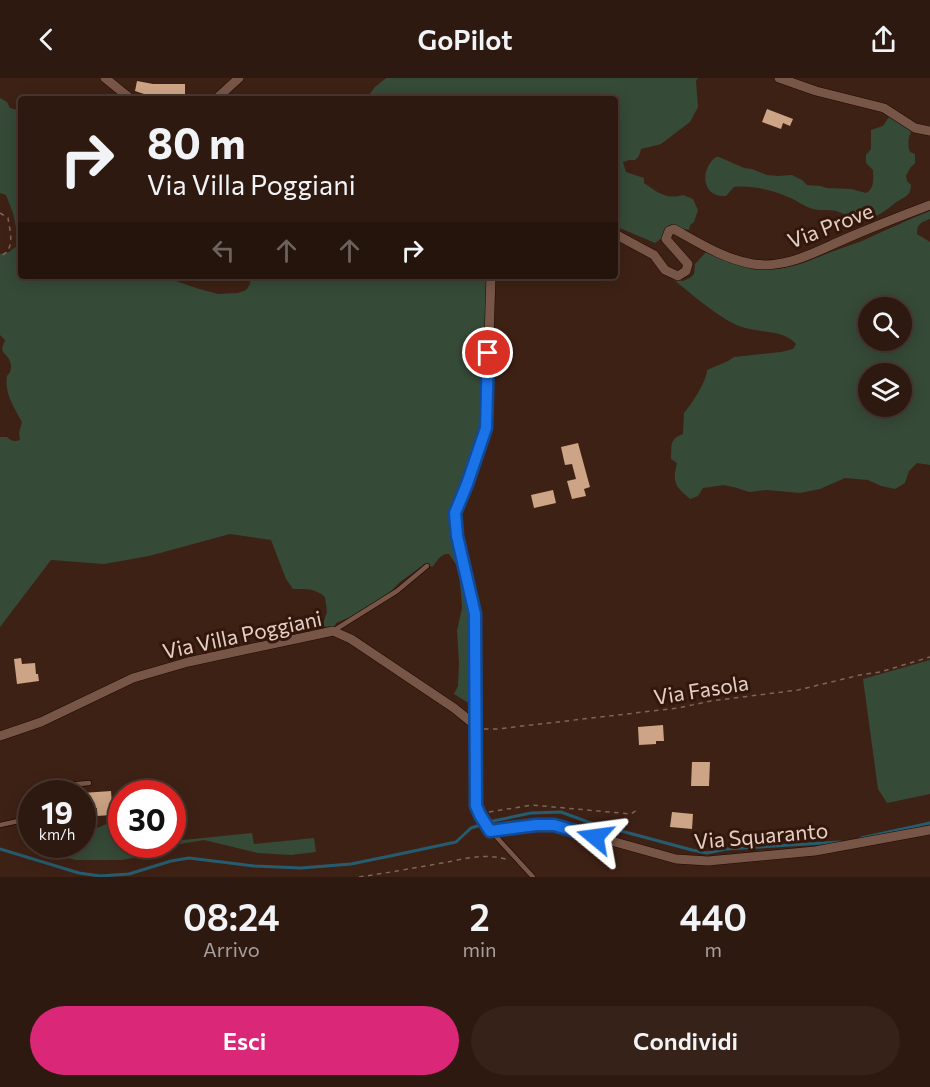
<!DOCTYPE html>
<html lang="it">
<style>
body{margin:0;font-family:Commissioner,sans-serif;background:#362219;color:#f1f3f6;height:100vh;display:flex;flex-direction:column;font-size:22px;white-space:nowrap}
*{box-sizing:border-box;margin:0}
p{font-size:20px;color:#a7a09f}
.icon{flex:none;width:33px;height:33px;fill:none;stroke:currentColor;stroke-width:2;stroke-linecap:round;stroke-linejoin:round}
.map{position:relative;height:799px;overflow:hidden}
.side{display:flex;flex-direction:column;background:#2e1910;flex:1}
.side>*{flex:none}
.guide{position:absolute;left:18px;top:18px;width:600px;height:183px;border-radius:6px;box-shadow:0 3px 15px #0003,0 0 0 2px #493830;background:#2e1910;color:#f1f3f6;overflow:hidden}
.buttons{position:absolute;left:858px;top:219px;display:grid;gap:12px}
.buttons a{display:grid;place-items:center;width:54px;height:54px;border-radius:50%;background:#2e1910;box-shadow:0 3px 15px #0003,0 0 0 2px #493830;font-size:30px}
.speed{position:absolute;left:18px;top:702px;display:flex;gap:12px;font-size:30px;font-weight:700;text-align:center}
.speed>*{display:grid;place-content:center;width:78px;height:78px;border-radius:50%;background:#2e1910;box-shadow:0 3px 15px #0003,0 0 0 2px #493830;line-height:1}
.speed small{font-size:15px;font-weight:400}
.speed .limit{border:9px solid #d22;background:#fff;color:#111}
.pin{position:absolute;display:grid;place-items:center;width:51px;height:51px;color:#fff;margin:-26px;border:3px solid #fff;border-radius:50%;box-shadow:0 2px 6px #0007}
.me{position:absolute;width:66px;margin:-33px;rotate:286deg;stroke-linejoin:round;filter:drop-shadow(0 0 4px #0008)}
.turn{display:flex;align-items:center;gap:21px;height:126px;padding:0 30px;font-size:27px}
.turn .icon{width:78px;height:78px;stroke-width:2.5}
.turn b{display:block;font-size:42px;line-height:51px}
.lanes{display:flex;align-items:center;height:57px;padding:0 30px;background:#0003;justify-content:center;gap:30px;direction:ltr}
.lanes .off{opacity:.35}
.eta{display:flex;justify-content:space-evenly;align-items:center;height:102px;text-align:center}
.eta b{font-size:36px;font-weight:600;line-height:42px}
.action{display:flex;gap:12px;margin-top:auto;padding:12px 30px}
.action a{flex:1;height:69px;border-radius:36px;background:#db2777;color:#fff;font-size:24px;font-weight:600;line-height:69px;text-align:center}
.action a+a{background:#362219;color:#f1f3f6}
header{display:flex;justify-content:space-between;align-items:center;height:78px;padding:0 30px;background:#2e1910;font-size:27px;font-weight:600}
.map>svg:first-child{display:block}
.green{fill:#364a38;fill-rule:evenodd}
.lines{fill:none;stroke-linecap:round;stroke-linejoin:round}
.stream{stroke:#265c70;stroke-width:3}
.building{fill:#cda485}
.service-casing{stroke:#230901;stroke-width:6}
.minor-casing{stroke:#230901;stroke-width:10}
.path{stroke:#7e655a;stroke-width:1.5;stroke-dasharray:4.5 4.5;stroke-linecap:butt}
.service{stroke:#775648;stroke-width:4.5}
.minor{stroke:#775648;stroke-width:9}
.route-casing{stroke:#114b97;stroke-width:15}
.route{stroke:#1a73e8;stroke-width:10}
.labels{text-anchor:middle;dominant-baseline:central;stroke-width:6;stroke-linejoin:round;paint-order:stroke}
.street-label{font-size:21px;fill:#e3cfc7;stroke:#33170b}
</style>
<header><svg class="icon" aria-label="back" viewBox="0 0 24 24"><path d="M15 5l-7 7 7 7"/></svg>GoPilot<svg class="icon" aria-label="share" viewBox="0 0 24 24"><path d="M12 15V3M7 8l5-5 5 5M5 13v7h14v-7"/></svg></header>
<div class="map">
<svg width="930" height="799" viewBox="0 0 930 799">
<rect width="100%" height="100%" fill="#3e2115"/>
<path class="green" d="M 386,0 L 698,0 L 696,3 L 698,29 L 690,44 L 661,66 L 641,71 L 639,78 L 635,82 L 629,82 L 623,84 L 626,94 L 644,100 L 644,105 C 657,114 666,122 683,117 L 693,121 L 698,132 L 694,144 L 690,147 L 689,152 C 674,147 667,157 655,165 L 615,148 L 615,21 L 366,21 L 375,9 Z
M 0,20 L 7,24 L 10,30 L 18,32 L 21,44 L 21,198 L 162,198 L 196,210 L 218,216 L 238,215 L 246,212 L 250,206 L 251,198 L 490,198 L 486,357 L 453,438 L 468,521 L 470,551 L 470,626 L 454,616 L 458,608 L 459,585 L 457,553 L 462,530 L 459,491 L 449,476 C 440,475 437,484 432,489 L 426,485 L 400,504 L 386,518 L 365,533 L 336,545 L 335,548 L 324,549 L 324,543 L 327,534 L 325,519 C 315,510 306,511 293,511 L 286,501 L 271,462 L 230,456 L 149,478 L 104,486 L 51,482 L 0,549 L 0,359 L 7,359 C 11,363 14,364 20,362 L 19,355 L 22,344 C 14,329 4,315 7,298 C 15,290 10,280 3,274 L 2,270 L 5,262 L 0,257 L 0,176 L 9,174 L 14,170 L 20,168 L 13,135 L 6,117 L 0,115 Z
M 889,39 L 914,50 C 908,57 907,65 910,74 L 915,76 L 915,85 L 910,90 L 906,98 L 907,103 L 911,107 C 911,119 903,119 895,125 C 887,132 877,139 867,141 C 855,143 846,136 836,133 C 828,131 820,133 813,131 C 805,129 796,122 788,119 C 773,112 751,107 734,109 L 726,118 C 702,120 699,92 716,79 L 719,79 L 744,90 L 752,91 L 767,97 L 778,98 L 792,97 L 802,102 L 807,107 L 820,108 L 827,110 L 851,111 L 866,115 C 875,110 873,101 873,92 L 866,85 L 866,77 L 871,71 L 871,52 L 883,48 Z
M 930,133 L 930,141 C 921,145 917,145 917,156 L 930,164 L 930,387 L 917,385 L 909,393 L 905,405 L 895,411 L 881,408 L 868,402 L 845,400 L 820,411 L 800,415 L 767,412 L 749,414 L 737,410 L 724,407 L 703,410 L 698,418 L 690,421 C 675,408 672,404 677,385 L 671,381 C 672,367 669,361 683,356 L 684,335 C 691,327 707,303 707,292 L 728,283 L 734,279 L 781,274 L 793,271 L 796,266 C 784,251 759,255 742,249 C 721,242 690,215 672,200 L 683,203 L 690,200 L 694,196 L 695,186 L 706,174 C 730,184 756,193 782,190 C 800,188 815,180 831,174 C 841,170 852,167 862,163 C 884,153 907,142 930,133 ZM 868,230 L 902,230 L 902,262 L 868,262 ZM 868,296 L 902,296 L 902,328 L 868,328 Z
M 930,582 L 930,716 L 887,725 L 878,711 L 863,601 Z
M 116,742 L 122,768 L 172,766 L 173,763 L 252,755 L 254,766 L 314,760 L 316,774 L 291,777 L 258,775 L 204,762 L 174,767 L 143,778 L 122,782 L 76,782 L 42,774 L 42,767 L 82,766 L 83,756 Z"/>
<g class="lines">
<path class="stream" d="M 861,760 L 930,745
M 0,771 L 79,795 L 100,798 L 129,796 L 171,783 L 189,780 L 254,788 L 301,790 L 351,786 L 395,777 L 456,764 L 471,750 L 493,743 L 531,735 L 561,734 L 588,744 L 692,772 L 707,775 L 726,771 L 840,764"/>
</g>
<path class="building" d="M 137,3 L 153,6 L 185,6 L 185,18 L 147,17 L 135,13 Z
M 767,31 L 793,41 L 790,48 L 783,45 L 781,51 L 762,44 Z
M 578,365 L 590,409 L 584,411 L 586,418 L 572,421 L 567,403 L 576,401 L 572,386 L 565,387 L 561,369 Z
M 553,412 L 556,425 L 534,430 L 531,417 Z
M 21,580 L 22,586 L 35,585 L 36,596 L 38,596 L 39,603 L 17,606 L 14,581 Z
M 663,647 L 664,663 L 656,663 L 656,666 L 639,667 L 638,649 Z
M 692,684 L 710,684 L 709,708 L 691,708 Z
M 111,713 L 112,727 L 110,728 L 111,737 L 97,738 L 97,730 L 82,732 L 82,715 Z
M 672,734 L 693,736 L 692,751 L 670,749 Z"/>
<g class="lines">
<g class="service-casing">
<path id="service" d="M 333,553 L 397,513 L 427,488
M 38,716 L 41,711 L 47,709 L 89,705
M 0,747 L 32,740
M 491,753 L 533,799"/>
</g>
<g class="minor-casing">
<path id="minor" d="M 105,0 L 131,21
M 779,0 L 816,13 L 884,30 L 915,50 L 930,53
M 216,21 L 239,0
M 615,156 L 654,177 L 665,192 L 678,198 L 686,193 L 688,186 L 666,161 L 669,153 L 674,151 C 699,165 724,181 753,186 C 786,191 815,174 845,161 C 873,149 901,138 930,127
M 475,647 L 475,536 L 457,458 L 455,435 L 467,406 L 486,350 L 491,198
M 0,658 L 41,644 L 133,600 L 188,584 L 333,553 L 351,561 L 454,630 L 475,647 L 476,728 L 480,737 L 491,753 L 535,746 L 554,747 L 676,781 L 708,783 L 815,773 L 930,752"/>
</g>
<path class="path" d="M 0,135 L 8,140 C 10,154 16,172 0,178
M 484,651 L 497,651 L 678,630 L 711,623 L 798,612 L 860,597 L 880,594 L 930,579
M 489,734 L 532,727 L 631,736 L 637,732
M 359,799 C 387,795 414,790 442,785 C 466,781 480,775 506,781"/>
<use href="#service" class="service"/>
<use href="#minor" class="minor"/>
</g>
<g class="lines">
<g class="route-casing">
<path id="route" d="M 488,275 L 486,350 L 467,406 L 455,435 L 457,458 L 475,536 L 476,728 L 480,737 L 490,753 L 536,747 L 554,747 L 595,759"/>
</g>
<use href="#route" class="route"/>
</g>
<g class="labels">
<g class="street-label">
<text transform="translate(830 147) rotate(-21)">Via Prove</text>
<text transform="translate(242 556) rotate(-12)">Via Villa Poggiani</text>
<text transform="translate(701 611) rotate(-9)">Via Fasola</text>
<text transform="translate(761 757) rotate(-5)">Via Squaranto</text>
</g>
</g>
</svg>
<div class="buttons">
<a><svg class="icon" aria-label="search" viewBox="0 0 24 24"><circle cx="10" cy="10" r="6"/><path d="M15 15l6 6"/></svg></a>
<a><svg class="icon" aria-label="layers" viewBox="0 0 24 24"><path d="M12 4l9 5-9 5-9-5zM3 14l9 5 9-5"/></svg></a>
</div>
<div class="speed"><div>19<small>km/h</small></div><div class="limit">30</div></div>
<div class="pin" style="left:488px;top:275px;background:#d93025"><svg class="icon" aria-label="arrive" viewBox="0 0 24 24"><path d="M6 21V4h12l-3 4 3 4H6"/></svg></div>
<svg class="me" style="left:595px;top:759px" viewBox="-20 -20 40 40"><path d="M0-17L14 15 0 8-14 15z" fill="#1a73e8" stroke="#fff" stroke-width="4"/></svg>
<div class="guide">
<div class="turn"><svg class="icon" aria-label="right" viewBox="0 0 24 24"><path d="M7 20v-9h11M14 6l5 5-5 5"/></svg><div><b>80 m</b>Via Villa Poggiani</div></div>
<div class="lanes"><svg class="icon off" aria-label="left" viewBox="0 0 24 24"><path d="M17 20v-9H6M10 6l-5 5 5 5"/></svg><svg class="icon off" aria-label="ahead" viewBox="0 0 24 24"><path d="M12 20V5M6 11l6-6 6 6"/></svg><svg class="icon off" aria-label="ahead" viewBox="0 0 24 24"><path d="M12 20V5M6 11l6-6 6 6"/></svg><svg class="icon" aria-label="right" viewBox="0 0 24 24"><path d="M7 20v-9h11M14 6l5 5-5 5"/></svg></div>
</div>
</div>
<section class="side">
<div class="eta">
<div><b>08:24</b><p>Arrivo</p></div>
<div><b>2</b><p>min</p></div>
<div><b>440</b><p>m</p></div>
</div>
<div class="action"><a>Esci</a><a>Condividi</a></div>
</section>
